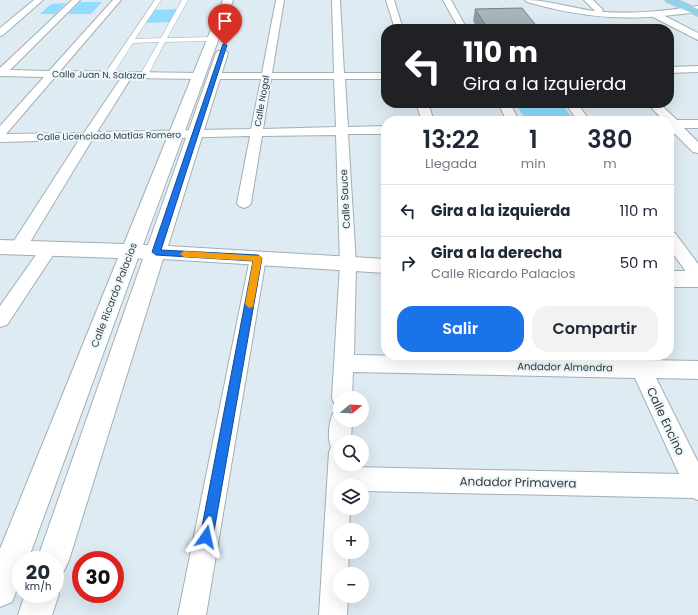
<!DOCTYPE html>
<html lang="es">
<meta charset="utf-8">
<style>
body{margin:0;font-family:Poppins,sans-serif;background:#f2f2f3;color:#1f2937;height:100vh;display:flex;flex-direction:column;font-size:15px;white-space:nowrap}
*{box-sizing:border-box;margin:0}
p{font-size:13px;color:#747a83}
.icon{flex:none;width:22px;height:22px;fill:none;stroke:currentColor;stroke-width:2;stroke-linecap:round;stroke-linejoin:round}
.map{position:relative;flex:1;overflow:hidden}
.drawer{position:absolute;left:381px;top:116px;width:293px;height:244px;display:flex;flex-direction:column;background:#fff;border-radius:16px;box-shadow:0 4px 16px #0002}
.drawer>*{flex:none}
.top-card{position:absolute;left:381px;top:24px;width:293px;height:84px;border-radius:16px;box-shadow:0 4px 16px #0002;background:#202124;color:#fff;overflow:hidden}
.needle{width:26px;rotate:72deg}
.tools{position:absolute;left:333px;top:391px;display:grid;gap:8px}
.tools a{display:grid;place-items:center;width:36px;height:36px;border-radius:50%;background:#fff;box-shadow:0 4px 16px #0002;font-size:20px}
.speed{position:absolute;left:12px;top:551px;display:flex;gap:8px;font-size:20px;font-weight:700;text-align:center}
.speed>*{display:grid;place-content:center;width:52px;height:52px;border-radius:50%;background:#fff;box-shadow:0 4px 16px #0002;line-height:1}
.speed small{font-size:10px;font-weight:400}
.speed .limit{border:6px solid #d22;background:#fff;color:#111}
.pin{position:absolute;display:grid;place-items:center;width:34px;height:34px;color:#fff;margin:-41px -17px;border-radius:50% 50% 50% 0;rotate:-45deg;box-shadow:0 0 4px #0007}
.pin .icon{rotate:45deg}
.me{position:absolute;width:44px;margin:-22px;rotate:11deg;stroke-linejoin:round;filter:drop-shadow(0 0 3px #0008)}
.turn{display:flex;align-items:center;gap:14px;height:84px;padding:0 16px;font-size:18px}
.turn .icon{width:52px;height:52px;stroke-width:2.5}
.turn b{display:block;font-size:28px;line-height:34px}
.eta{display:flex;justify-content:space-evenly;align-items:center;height:68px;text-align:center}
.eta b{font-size:24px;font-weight:600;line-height:28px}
.cta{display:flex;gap:8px;margin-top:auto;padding:8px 16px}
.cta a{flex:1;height:46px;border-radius:16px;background:#1a73e8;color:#fff;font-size:16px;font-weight:600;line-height:46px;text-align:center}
.cta a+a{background:#f2f2f3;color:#1f2937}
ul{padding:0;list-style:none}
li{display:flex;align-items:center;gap:12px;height:52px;padding:0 16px;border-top:1px solid #e0e1e3}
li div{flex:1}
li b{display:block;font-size:15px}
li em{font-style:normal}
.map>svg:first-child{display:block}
.green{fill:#90ddff}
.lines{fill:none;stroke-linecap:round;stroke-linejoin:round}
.pedestrian-casing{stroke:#a2afb5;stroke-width:1}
.minor-casing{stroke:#a2afb5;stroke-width:2}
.tertiary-casing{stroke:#a2afb5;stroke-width:2}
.primary-casing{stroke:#c6c8c8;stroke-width:2}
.pedestrian{fill:#fff;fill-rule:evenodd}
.minor{fill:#fff;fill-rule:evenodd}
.tertiary{fill:#fff;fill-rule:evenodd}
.primary{fill:#90d1eb;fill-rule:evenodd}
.wall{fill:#909ca1}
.building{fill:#a8b5bb;stroke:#767f83}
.route{fill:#1a73e8;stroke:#114b97}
.slow{fill:#f59e0b}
.labels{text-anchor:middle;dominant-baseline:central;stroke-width:4;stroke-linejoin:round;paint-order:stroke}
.far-street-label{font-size:9px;fill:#34393b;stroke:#edf8fd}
.street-label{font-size:10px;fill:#34393b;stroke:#edf8fd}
.near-street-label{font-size:12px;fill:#34393b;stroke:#edf8fd}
</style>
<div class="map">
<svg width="698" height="615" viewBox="0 0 698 615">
<rect width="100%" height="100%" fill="#deebf2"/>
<path class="green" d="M 80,2 L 102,2 L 91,14 L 68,14 Z
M 66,3 L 55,14 L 40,14 L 51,4 Z
M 177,9 L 170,22 L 145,23 L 154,10 Z
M 515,103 L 561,103 L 573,119 L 526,120 Z"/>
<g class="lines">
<g class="pedestrian-casing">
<path id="pedestrian" d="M 155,0 L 161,0 L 135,39 L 161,38 L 182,0 L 188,0 L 167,38 L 213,37 L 216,39 L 213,41 L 165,42 L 148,75 L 144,77 L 140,75 L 159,42 L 133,43 L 111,77 L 105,77 L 104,75 Z"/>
</g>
<g class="minor-casing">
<path id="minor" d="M 34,0 L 43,0 L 3,35 L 0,36 L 0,28 Z
M 72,0 L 80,0 L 10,70 L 49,71 L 113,0 L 121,0 L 60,71 L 198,73 L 203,76 L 198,79 L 131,78 L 97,132 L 251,129 L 261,79 L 215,79 L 210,76 L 215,73 L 262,73 L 276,0 L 284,0 L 272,73 L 334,73 L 332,0 L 340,0 L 344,73 L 386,73 L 386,79 L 345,79 L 348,127 L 386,126 L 386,134 L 348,134 L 356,264 L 354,355 L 627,360 L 625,355 L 645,355 L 647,360 L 698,361 L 698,379 L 656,378 L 698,462 L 698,500 L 693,498 L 362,491 L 362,486 L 340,486 L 340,508 L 350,508 L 349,530 L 340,530 L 340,552 L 349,552 L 348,574 L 340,574 L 340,596 L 348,596 L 347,615 L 319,615 L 329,452 L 331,447 C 327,437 329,422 333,413 L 340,410 L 340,420 L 352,420 L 351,442 L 340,442 L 340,464 L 351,464 L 351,467 L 679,474 L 635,378 L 353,372 L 352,398 L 340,398 L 340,407 L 335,405 L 332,398 L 340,264 L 336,135 L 262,136 L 251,203 L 249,206 L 244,208 L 239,206 L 237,203 L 250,136 L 92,140 L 24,252 L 18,254 L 12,252 L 10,248 L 12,244 L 79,140 L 0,142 L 0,126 L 44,77 L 0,76 L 0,68 ZM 55,77 L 121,78 L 84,133 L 6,134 ZM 271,79 L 334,79 L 336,127 L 263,129 Z
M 386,0 L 394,0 L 403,29 L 395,29 Z
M 443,0 L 451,0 L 467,29 L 459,29 Z
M 584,0 L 593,0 L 603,10 L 602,12 L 596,12 Z
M 651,12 L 657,12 L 698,33 L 698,40 L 651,16 L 650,14 Z
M 698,66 L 698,72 L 669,73 L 669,67 Z
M 416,103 L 428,103 L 434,121 L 422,121 Z
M 498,103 L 510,103 L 519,121 L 507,121 Z
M 565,103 L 577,103 L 590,121 L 578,121 Z
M 647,103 L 659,103 L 677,120 L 698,120 L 698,128 L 684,128 L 698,142 L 698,153 L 693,152 L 669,128 L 669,121 L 664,121 Z
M 669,232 L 675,233 L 698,264 L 698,282 L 692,280 L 669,248 Z
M 49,243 L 55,245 L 57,249 L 7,325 L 0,327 L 0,306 L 43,245 Z
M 258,252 L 264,254 L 266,258 L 206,615 L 178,615 L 250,258 L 252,254 Z"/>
</g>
<g class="tertiary-casing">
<path id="tertiary" d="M 223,0 L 233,0 L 143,245 L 148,245 L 216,53 L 218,51 L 226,51 L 228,53 L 168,246 L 386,259 L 386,273 L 163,259 L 69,560 L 64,571 L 55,575 L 55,560 L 37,560 L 143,259 L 138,258 L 28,560 L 21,560 C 21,578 19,585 12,602 L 0,607 L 0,549 L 118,258 L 0,254 L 0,240 L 124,244 Z
M 525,0 C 549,0 571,8 594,11 C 629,15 664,11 698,6 L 698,12 C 633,21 590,20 527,2 Z
M 669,271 L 698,271 L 698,287 L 669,287 Z
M 55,585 L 59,594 L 52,615 L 18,615 L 25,594 L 55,594 Z"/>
</g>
<g class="primary-casing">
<path id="primary" d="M 665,0 L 678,0 L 698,9 L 698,16 L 667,2 Z"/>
</g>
<use href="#pedestrian" class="pedestrian"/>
<use href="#minor" class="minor"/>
<use href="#tertiary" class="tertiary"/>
<use href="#primary" class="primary"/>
</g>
<path class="wall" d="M 475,9 L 539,29 L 478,29 L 473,21 Z"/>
<path class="building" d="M 522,8 L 539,29 L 488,29 L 475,9 Z"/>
<path class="route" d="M 223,44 L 227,45 L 161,250 L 258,255 L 262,258 L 213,537 L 211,542 L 206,544 L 202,542 L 200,537 L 253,261 L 156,255 L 152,252 Z"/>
<path class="slow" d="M 184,251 L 261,256 L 262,258 L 253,307 L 249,308 L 245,304 L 253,261 L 184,257 L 180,254 Z"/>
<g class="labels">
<g class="far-street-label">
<text transform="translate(99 75) rotate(1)">Calle Juan N. Salazar</text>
<text transform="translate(262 101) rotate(-80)">Calle Nogal</text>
<text transform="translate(109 136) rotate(-1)">Calle Licenciado Matías Romero</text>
</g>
<g class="street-label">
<text transform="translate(345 199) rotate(-93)">Calle Sauce</text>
<text transform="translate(114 295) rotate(-69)">Calle Ricardo Palacios</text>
<text transform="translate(565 367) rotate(1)">Andador Almendra</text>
</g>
<g class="near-street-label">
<text transform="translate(666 421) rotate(65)">Calle Encino</text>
<text transform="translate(518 482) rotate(1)">Andador Primavera</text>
</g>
</g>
</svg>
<div class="tools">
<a><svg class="needle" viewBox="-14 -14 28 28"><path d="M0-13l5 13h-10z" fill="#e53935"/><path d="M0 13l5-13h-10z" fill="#747a83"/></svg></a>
<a><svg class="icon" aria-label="search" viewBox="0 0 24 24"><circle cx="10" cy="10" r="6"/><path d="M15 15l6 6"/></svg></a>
<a><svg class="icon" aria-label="layers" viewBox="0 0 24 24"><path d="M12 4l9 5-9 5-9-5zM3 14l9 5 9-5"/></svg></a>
<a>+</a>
<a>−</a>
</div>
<div class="speed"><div>20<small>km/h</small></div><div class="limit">30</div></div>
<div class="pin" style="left:225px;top:45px;background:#d93025"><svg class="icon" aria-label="arrive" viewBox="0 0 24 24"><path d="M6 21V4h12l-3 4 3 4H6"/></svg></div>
<svg class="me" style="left:206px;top:537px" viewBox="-20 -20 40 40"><path d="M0-17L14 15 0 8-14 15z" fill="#1a73e8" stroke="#fff" stroke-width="4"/></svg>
<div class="top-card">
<div class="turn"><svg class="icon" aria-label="left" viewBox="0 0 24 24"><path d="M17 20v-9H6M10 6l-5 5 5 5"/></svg><div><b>110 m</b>Gira a la izquierda</div></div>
</div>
<section class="drawer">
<div class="eta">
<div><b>13:22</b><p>Llegada</p></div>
<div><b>1</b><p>min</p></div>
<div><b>380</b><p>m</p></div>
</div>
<ul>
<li><svg class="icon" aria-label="left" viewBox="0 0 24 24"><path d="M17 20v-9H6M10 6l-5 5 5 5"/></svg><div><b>Gira a la izquierda</b></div><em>110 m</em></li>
<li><svg class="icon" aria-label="right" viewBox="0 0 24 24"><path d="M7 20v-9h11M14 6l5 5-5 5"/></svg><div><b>Gira a la derecha</b><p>Calle Ricardo Palacios</p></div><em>50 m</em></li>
</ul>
<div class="cta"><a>Salir</a><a>Compartir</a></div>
</section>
</div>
